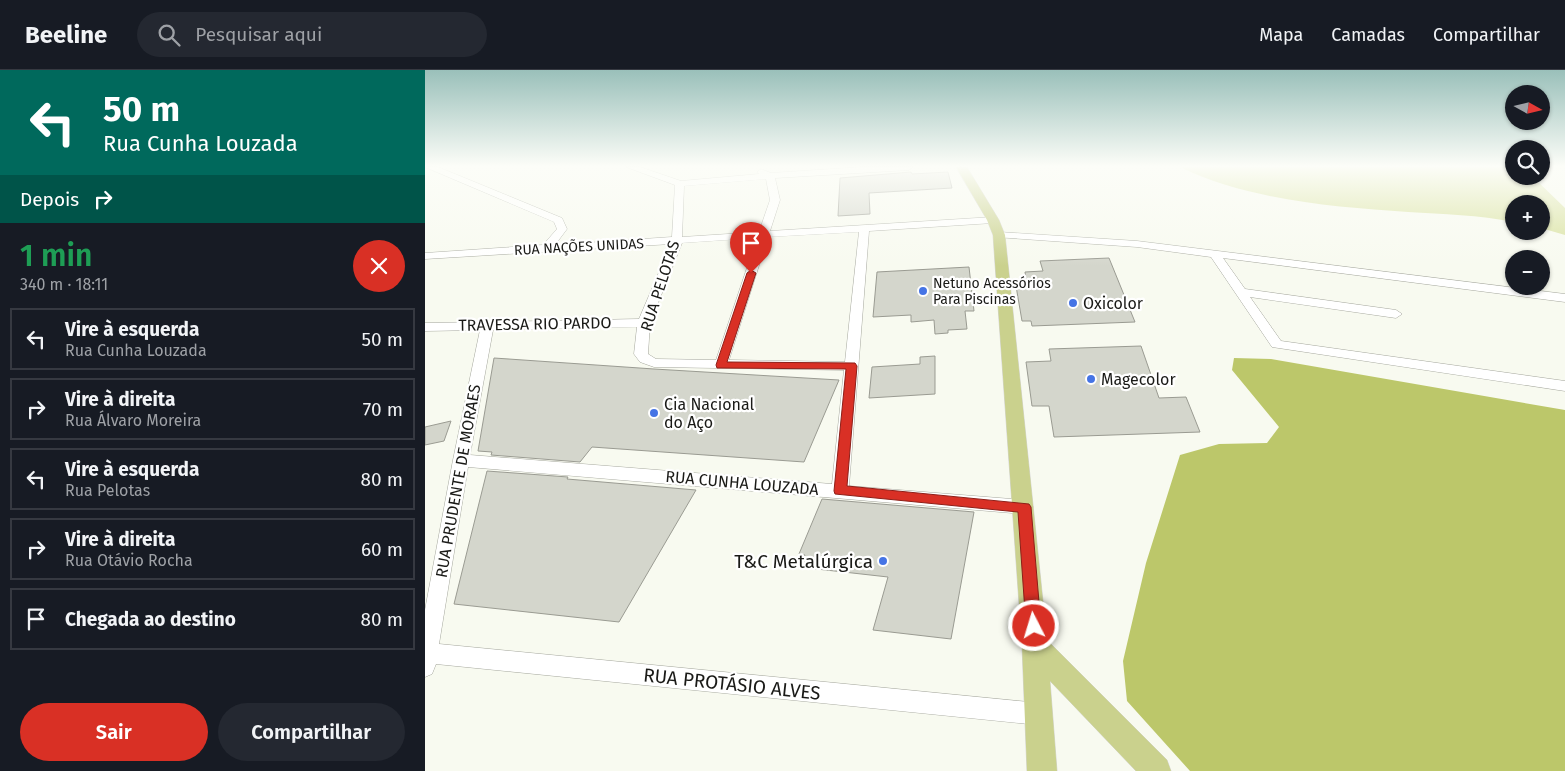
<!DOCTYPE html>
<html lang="pt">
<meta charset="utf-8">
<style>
body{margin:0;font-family:"Fira Sans",sans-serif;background:#242831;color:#f1f3f6;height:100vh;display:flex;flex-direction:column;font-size:19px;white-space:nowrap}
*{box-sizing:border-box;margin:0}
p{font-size:16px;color:#9ea1a6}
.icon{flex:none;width:28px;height:28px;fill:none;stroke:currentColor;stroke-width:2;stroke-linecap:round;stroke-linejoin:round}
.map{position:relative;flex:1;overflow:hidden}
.side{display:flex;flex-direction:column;background:#171b24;width:425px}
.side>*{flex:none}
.hud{background:#00695c;color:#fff;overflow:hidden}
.needle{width:32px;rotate:98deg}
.fabs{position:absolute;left:1080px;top:15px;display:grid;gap:10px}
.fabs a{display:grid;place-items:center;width:45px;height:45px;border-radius:50%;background:#171b24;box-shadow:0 1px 4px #0004;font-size:25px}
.pin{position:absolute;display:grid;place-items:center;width:42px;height:42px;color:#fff;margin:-51px -21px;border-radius:50% 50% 50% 0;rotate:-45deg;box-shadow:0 0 5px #0007}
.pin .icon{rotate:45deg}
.me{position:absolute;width:55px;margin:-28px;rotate:355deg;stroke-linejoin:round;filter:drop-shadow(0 0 4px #0008)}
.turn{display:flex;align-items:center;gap:18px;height:105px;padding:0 20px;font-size:22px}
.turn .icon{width:65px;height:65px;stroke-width:2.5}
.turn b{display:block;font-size:35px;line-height:42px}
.then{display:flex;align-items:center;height:48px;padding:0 20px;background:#0003;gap:10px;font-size:19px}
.round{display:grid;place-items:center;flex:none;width:52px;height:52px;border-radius:26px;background:#242831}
.overview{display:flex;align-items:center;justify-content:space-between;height:85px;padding:0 20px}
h1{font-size:30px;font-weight:600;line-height:38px;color:#1e9e55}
.cta{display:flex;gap:10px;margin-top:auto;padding:10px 20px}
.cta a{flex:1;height:58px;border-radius:30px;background:#d93025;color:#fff;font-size:20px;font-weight:600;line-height:58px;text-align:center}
.cta a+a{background:#242831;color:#f1f3f6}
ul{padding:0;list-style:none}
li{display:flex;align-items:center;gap:15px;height:62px;margin:0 10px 8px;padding:0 10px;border:2px solid #363941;border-radius:0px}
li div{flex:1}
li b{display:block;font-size:19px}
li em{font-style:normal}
header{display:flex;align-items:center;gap:30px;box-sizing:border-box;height:70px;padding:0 25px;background:#171b24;border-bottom:1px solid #363941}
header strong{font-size:24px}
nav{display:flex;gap:28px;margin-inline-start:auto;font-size:18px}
.search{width:350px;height:45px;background:#242831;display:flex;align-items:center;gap:12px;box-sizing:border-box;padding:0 18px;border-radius:28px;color:#9ea1a6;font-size:19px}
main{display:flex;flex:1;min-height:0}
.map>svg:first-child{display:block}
.green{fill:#d8e19e}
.forest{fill:#bcc76a}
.building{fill:#d4d6cc;stroke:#9a9b92}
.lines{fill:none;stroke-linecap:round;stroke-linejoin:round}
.minor-casing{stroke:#a5a79d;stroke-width:1}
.major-casing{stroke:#d6d6d5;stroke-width:1}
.minor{fill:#fff;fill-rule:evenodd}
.major{fill:#cad18d;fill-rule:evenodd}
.route{fill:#d93025;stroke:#8d1f18}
.poi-dot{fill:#4574e5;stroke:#fff;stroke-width:2}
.labels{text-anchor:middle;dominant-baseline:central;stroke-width:4.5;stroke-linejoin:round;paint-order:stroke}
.far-street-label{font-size:14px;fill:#1a1a17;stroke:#fff}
.far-poi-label{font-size:14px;fill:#1a1a17;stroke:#fff;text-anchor:start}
.street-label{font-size:16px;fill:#1a1a17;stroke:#fff}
.poi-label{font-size:16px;fill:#1a1a17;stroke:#fff;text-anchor:start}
.near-poi-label{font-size:19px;fill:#1a1a17;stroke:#fff;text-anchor:end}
.near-street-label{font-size:19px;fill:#1a1a17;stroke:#fff}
</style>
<header>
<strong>Beeline</strong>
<div class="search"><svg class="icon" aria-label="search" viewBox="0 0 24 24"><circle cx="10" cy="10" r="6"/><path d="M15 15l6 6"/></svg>Pesquisar aqui</div>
<nav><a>Mapa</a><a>Camadas</a><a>Compartilhar</a></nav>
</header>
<main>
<section class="side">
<div class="hud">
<div class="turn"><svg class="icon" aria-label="left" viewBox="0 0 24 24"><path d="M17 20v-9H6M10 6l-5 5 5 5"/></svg><div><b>50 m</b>Rua Cunha Louzada</div></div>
<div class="then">Depois<svg class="icon" aria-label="right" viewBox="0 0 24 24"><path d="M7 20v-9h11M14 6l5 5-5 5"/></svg></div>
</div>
<div class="overview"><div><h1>1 min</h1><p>340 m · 18:11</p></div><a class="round" style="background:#d93025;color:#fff"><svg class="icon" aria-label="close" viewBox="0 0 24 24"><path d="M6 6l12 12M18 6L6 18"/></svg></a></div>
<ul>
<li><svg class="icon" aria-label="left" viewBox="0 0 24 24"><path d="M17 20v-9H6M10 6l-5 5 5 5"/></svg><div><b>Vire à esquerda</b><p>Rua Cunha Louzada</p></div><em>50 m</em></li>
<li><svg class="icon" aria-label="right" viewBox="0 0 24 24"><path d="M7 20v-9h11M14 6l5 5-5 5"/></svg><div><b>Vire à direita</b><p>Rua Álvaro Moreira</p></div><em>70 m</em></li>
<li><svg class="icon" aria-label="left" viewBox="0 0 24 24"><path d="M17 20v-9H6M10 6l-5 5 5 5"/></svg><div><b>Vire à esquerda</b><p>Rua Pelotas</p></div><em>80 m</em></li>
<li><svg class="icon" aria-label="right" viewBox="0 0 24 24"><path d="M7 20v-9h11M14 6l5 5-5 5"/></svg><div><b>Vire à direita</b><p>Rua Otávio Rocha</p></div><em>60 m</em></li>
<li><svg class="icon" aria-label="arrive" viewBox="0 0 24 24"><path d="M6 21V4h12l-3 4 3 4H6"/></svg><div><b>Chegada ao destino</b></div><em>80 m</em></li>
</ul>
<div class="cta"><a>Sair</a><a>Compartilhar</a></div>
</section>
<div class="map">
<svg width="1140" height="701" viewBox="0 0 1140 701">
<rect width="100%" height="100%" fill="#f8faf0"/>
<path class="green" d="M 755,97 L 1089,97 L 1089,106 L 1107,106 L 1140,138 L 1140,165 L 1116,158 L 1116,134 L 1089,134 L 1089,152 C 1054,145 1018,144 983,142 C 909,137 823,130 755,97 Z"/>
<path class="forest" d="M 809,288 L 846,289 L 1140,340 L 1140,701 L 765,701 L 702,631 L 698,591 L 721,493 L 755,385 L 794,374 L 842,373 L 854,357 L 807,300 Z"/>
<path class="building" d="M 486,102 L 487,104 L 523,102 L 527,118 L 444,123 L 445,144 L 413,146 L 415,108 Z
M 684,188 L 710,252 L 607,256 L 606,251 L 597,251 L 591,216 L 602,216 L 600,202 L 618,201 L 615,191 Z
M 544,197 L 549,241 L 540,241 L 542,259 L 523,260 L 523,263 L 510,264 L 509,250 L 486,252 L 486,245 L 448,247 L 452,202 Z
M 716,276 L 734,328 L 761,327 L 775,362 L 629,367 L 624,336 L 607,336 L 601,292 L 626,291 L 624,279 Z
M 510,286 L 510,324 L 444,328 L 447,297 L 495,294 L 495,287 Z
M 69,288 L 229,299 L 414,310 L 379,392 L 167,377 L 155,392 L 66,385 L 67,382 L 53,381 Z
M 26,351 L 19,371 L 0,375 L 0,357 Z
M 62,401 L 143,407 L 142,409 L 271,420 L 194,552 L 29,534 Z
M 397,429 L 549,442 L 526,569 L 448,560 L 463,507 L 374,497 L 380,485 L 374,484 Z"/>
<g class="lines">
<g class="minor-casing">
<path id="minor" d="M 0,97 L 13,97 L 137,148 L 142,159 L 130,175 L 247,167 L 250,115 L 201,97 L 215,97 L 256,111 L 334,104 L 332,102 L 336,99 L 346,103 L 437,97 L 488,97 L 484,100 L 350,108 L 355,130 L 345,161 L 568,147 L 573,150 L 568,153 L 444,161 L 424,416 L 599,430 L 605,432 L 608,437 L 605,442 L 599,444 L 43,397 L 14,574 L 614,633 L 622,636 L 625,644 L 622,652 L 614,655 L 11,594 L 7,604 L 0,607 L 0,540 L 28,390 L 55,260 L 0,261 L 0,253 L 58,252 L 63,250 L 68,252 L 214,249 L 246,174 L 0,189 L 0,183 L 118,175 L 132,159 L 129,152 ZM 341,109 L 345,130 L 334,162 L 257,167 L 259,116 ZM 434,162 L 420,292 L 304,290 L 343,167 ZM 332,168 L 291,290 L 231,289 L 223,284 L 225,253 L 257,173 ZM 212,257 L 209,284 L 215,292 L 229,297 L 419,300 L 407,414 L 45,385 L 68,260 Z
M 574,162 L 712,171 L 1140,224 L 1140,232 L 798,188 L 820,219 L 971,240 L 977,244 L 971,248 L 825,227 L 856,271 L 1140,311 L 1140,321 L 847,277 L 786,187 L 712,177 L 570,167 L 569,165 Z"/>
</g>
<g class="major-casing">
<path id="major" d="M 531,97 L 542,97 L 574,150 L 580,165 L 622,570 L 742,690 L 746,701 L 711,701 L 625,611 L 632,701 L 602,701 L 597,576 L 568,165 L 562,150 Z"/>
</g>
<use href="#minor" class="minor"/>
<use href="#major" class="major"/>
</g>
<linearGradient id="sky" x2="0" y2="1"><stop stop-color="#9ac0ba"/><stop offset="0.49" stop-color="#fcfdf8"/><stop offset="1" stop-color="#fcfdf8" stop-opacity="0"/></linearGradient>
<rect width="1140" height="196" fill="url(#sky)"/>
<path class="route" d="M 326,200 L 331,203 L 302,292 L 430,293 L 432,296 L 422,416 L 604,434 L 606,437 L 616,556 L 614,561 L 609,563 L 603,561 L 601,556 L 593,442 L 410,424 L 409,421 L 421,299 L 292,298 L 291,295 L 322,203 Z"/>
<g class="poi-dot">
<circle cx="498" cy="221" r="5"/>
<circle cx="648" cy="233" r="5"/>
<circle cx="666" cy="309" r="5"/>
<circle cx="229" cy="343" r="5"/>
<circle cx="458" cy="491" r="5"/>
</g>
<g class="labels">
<g class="far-street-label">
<text transform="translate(154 177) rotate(-3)">RUA NAÇÕES UNIDAS</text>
</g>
<g class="far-poi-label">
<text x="508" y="213">Netuno Acessórios<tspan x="508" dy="16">Para Piscinas</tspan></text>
</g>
<g class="street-label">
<text transform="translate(235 216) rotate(-72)">RUA PELOTAS</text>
<text transform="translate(110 254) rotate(-1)">TRAVESSA RIO PARDO</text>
<text transform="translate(33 411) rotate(-80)">RUA PRUDENTE DE MORAES</text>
<text transform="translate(317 413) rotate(5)">RUA CUNHA LOUZADA</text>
</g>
<g class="poi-label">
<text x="658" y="233">Oxicolor</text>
<text x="676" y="309">Magecolor</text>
<text x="239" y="334">Cia Nacional<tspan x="239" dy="18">do Aço</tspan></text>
</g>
<g class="near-poi-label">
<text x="448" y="491">T&amp;C Metalúrgica</text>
</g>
<g class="near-street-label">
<text transform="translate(307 614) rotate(6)">RUA PROTÁSIO ALVES</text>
</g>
</g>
</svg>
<div class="fabs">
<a><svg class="needle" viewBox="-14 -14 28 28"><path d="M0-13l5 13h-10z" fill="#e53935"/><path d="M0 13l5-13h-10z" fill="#9ea1a6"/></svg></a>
<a><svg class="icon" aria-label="search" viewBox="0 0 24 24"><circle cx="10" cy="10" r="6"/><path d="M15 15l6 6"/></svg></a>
<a>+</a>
<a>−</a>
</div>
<div class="pin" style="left:326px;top:203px;background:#d93025"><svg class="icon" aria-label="arrive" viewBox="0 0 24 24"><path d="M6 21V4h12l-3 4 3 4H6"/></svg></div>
<svg class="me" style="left:609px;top:556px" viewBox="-20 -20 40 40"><circle r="17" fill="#d93025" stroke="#fff" stroke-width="3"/><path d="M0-11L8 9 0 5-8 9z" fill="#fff"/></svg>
</div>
</main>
